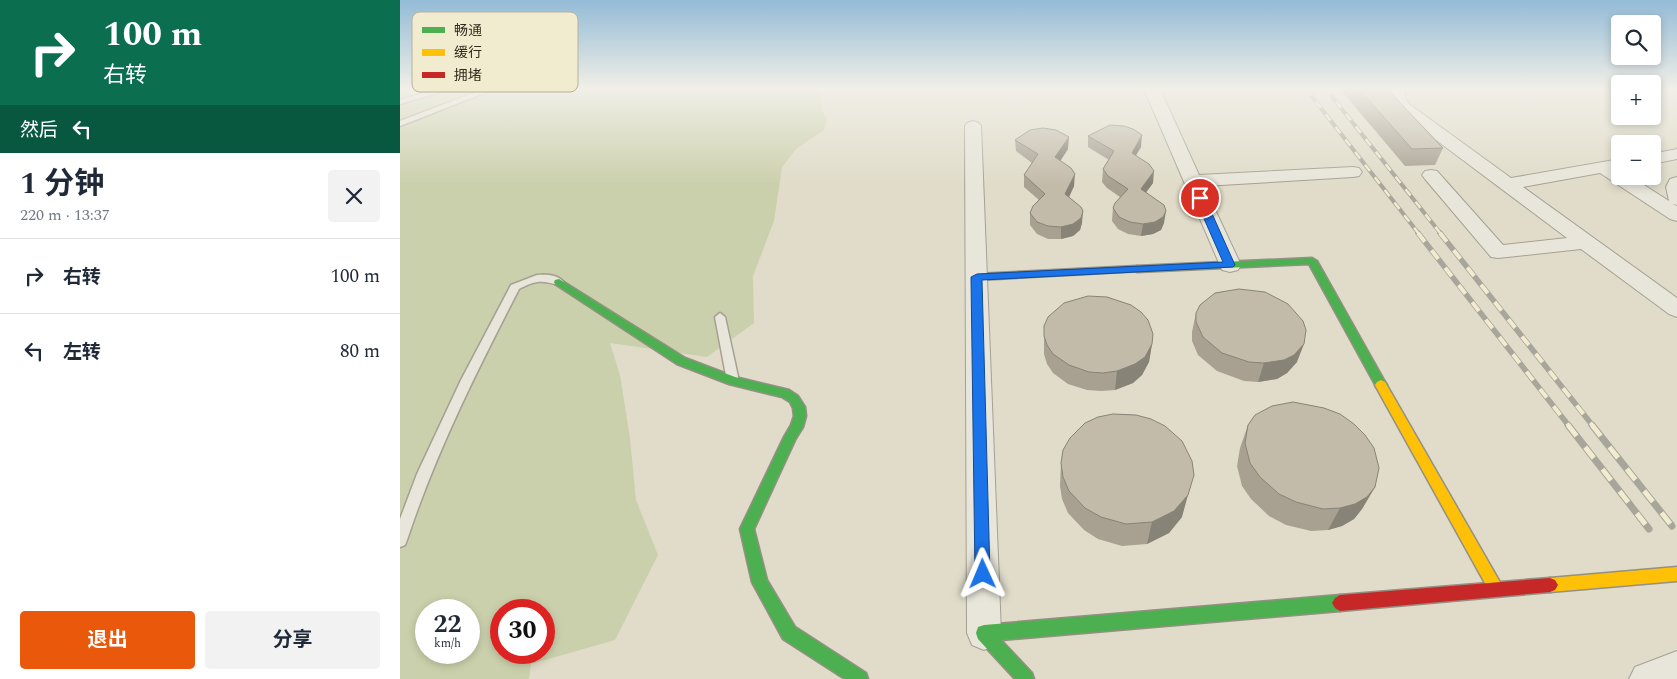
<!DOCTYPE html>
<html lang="zh">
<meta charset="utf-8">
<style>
body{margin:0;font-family:Spectral,"Noto Sans SC",serif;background:#f2f2f3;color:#1f2937;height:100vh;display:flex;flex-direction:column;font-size:19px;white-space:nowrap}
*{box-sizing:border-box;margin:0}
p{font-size:16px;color:#747a83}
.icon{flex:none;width:28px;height:28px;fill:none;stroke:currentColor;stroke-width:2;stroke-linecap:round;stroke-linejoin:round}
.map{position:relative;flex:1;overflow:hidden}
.sheet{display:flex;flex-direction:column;background:#fff;width:400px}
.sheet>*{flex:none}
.hud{background:#0b6e4f;color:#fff;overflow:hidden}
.buttons{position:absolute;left:1211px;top:15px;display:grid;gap:10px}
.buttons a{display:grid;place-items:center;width:50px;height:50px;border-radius:5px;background:#fff;box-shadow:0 2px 8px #0003;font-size:25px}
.speed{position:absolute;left:15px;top:599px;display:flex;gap:10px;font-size:25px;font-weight:700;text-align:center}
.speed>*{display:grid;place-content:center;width:65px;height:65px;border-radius:50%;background:#fff;box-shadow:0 2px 8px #0003;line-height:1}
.speed small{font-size:12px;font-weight:400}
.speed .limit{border:8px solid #d22;background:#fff;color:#111}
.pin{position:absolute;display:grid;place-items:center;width:42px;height:42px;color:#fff;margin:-21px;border:2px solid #fff;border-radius:50%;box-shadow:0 1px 5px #0007}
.me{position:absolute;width:55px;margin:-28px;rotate:359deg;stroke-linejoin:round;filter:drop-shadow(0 0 4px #0008)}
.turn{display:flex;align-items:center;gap:18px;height:105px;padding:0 20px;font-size:22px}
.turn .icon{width:65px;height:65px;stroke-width:2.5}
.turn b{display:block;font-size:35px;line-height:42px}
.then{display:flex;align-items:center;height:48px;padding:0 20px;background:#0003;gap:10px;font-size:19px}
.round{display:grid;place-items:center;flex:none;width:52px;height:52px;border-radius:5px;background:#f2f2f3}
.summary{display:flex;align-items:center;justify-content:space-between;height:85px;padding:0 20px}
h1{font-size:30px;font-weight:700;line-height:38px}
.primary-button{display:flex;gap:10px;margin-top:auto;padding:10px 20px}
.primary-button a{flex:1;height:58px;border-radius:5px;background:#ea580c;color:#fff;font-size:20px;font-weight:700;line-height:58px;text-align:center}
.primary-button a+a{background:#f2f2f3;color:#1f2937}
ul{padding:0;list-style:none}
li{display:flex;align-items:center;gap:15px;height:75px;padding:0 20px;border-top:1px solid #e0e1e3}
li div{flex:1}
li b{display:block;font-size:19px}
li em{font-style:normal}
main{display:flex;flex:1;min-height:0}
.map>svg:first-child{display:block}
.green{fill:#cbd0ac;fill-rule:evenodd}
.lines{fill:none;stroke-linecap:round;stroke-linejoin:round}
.lane-casing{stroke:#a5a093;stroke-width:3}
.street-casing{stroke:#a5a093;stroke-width:2}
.fast-casing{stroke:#949083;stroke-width:3}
.slow-casing{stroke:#949083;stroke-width:3}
.jam-casing{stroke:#949083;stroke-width:3}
.lane{fill:#e8e6da;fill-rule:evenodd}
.street{fill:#e8e6da;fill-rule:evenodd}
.fast{fill:#4caf50;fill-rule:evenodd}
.slow{fill:#ffc107;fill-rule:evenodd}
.jam{fill:#c62828;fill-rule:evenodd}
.rail-far2-casing{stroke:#a8a59b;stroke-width:4}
.rail-far1-casing{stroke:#a8a59b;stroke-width:5.5}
.rail-casing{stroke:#a8a59b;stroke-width:7}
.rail-far2{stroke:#f1eccf;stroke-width:2.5;stroke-dasharray:8;stroke-linecap:butt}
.rail-far1{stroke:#f1eccf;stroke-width:4;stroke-dasharray:11;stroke-linecap:butt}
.rail{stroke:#f1eccf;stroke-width:5;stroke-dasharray:14;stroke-linecap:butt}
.wall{fill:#a8a192}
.shaded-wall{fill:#888377}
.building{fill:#c3bbaa;stroke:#888377}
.route{fill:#1a73e8;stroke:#114b97}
.key{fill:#f1eccf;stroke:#b7b29a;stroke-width:1}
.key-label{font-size:14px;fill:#312a1d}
</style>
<main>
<section class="sheet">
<div class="hud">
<div class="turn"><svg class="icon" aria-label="right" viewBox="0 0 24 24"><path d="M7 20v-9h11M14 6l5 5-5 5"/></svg><div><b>100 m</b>右转</div></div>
<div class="then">然后<svg class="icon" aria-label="left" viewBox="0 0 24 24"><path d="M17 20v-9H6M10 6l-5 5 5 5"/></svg></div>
</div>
<div class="summary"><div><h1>1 分钟</h1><p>220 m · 13:37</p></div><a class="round"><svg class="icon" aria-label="close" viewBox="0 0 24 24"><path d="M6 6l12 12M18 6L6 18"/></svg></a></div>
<ul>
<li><svg class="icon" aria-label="right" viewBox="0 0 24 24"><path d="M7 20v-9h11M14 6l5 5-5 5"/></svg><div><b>右转</b></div><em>100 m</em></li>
<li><svg class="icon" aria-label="left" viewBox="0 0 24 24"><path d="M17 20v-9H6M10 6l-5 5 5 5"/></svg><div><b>左转</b></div><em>80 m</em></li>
</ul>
<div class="primary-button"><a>退出</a><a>分享</a></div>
</section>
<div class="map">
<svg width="1277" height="679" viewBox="0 0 1277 679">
<rect width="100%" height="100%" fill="#e0dcc9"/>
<path class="green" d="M 0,89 L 421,89 L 421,109 L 427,120 L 424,130 L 397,148 L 382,167 L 374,221 L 353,276 L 354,323 L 307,357 L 210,343 L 220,375 L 230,438 L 236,500 L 258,555 L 215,640 L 131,664 L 129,679 L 0,679 ZM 26,610 L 69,610 L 69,652 L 26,652 ZM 101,610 L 144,610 L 144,652 L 101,652 Z"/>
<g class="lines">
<g class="lane-casing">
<path id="lane" d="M 38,89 L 50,89 L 0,104 L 0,100 Z
M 84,89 L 94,89 L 0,126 L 0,121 Z
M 137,275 C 146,274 158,275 164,282 L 159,285 C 141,280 136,280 119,289 C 77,371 36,452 7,540 L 5,545 L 0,547 L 0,519 L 17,474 L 61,380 L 111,285 Z
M 320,313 L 325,317 L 339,381 L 337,384 L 329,384 L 327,381 L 315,317 Z"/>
</g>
<g class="street-casing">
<path id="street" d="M 744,89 L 760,89 L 799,175 L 953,167 L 959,168 L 962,172 L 959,176 L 953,177 L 804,186 L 841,265 L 838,270 L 830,272 L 822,270 Z
M 989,89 L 1005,89 L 1005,97 L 1009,104 L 1111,178 L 1220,159 L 1220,176 L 1230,176 L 1269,201 L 1266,187 L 1270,179 L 1277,177 L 1277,205 L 1272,204 L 1277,206 L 1277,221 L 1270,219 L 1200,173 L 1123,187 L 1277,298 L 1277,317 L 1269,314 L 1181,249 L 1098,258 L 1091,257 L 1025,179 L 1022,175 L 1025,171 L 1031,170 L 1037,171 L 1103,245 L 1167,238 L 996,110 L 989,97 Z
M 573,121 L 579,123 L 581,126 L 601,633 L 596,645 L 584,650 L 572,645 L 567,633 L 565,126 L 567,123 Z
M 1277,149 L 1277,159 L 1252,164 L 1252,154 Z
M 1277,651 L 1277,679 L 1229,679 L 1235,667 Z"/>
</g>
<g class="fast-casing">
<path id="fast" d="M 912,258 L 917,261 L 985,382 L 987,385 L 985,388 L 977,388 L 909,264 L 737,272 L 732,269 L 737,266 Z
M 159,279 L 285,358 L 335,377 L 389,390 L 398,396 L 405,407 L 406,416 L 403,427 L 395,440 L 354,529 L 367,580 L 395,627 L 466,673 L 468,679 L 445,679 L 383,639 L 352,582 L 340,529 L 384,437 L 391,425 L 394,416 L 393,408 L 390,402 L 382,397 L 329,384 L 277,364 L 155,284 L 154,282 L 155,280 Z
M 940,595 L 945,598 L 948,603 L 945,608 L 940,611 L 601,640 L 632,673 L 634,679 L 615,679 L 578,639 L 576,633 L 578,627 L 584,625 Z"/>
</g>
<g class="slow-casing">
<path id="slow" d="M 981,380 L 985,382 L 1101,584 L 1104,589 L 1101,594 L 1096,596 L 1091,594 L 975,385 L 977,382 Z
M 1277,567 L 1277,581 L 1150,592 L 1145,590 L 1142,585 L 1145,580 L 1150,578 Z"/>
</g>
<g class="jam-casing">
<path id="jam" d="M 737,266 L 741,267 L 742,269 L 741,271 L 577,280 L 572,277 L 577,274 Z
M 1150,578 L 1155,580 L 1158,585 L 1155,590 L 1150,592 L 940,611 L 935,608 L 932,603 L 935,598 L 940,595 Z"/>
</g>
<use href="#lane" class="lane"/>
<use href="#street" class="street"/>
<use href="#fast" class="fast"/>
<use href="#slow" class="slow"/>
<use href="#jam" class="jam"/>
<g class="rail-far2-casing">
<path id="rail-far2" d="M 906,89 L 1019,234
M 926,89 L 1041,234"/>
</g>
<g class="rail-far1-casing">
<path id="rail-far1" d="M 1018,233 L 1169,426
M 1040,233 L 1193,426"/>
</g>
<g class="rail-casing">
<path id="rail" d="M 1168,425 L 1249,529
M 1192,425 L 1272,526"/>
</g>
<use href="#rail-far2" class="rail-far2"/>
<use href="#rail-far1" class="rail-far1"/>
<use href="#rail" class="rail"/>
</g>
<path class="wall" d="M 940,89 L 987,89 L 1043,148 L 1035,165 L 1005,166 Z
M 688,136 L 741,147 L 736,155 L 753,183 L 746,193 L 764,223 L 761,230 L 753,234 L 741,236 L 728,234 L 718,229 L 712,221 L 713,208 L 720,197 L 707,188 L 702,182 L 703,169 L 709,160 L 688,147 Z
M 615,140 L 668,149 L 660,161 L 674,186 L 669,197 L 682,223 L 680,230 L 673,236 L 661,239 L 648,239 L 637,234 L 630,225 L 630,213 L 639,200 L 624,187 L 624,175 L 632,163 L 616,151 Z
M 796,313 L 897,362 L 887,373 L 877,379 L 858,382 L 844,381 L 817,371 L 798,355 L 792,341 L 792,332 Z
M 644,326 L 752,344 L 749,362 L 742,375 L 733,383 L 715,390 L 701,391 L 687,390 L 668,384 L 653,373 L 647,364 L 644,354 Z
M 848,425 L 975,487 L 962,509 L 954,519 L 942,526 L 928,530 L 911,531 L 886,525 L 869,516 L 851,499 L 842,486 L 837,466 L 840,448 Z
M 661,463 L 782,517 L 769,533 L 747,544 L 722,546 L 698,539 L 684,530 L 668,513 L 662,499 L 660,486 Z"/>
<path class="shaded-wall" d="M 742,135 L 741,147 L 730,165 L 732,153 Z
M 669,137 L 668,149 L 655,169 L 655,157 Z
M 754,171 L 753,183 L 739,201 L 741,189 Z
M 675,174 L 674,186 L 665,206 L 665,194 Z
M 683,211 L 682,223 L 680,230 L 673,236 L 661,239 L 661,227 Z
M 766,211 L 764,223 L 761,230 L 753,234 L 741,236 L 743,224 Z
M 752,344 L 749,362 L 742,375 L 733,383 L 715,390 L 717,371 Z
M 904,344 L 897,362 L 887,373 L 877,379 L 858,382 L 864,363 Z
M 975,487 L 962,509 L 954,519 L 942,526 L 928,530 L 940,508 Z
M 788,495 L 782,517 L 769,533 L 747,544 L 752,522 Z"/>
<path class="building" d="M 959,89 L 987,89 L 1043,148 L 1012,149 Z
M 710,125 L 724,126 L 733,129 L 742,135 L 732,153 L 749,164 L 754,171 L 741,189 L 764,205 L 766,211 L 763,217 L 755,222 L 743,224 L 730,222 L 719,217 L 713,208 L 715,203 L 728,189 L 708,176 L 703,169 L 714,151 L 688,136 Z
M 643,128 L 656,130 L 669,137 L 655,157 L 671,168 L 675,174 L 665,194 L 681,207 L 683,211 L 681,218 L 673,224 L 661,227 L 648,226 L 637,222 L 630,213 L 633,206 L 645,194 L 624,175 L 638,154 L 615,140 L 630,130 Z
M 839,289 L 865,292 L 888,304 L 903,321 L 906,330 L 904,344 L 894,355 L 884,360 L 864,363 L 849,362 L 822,353 L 803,337 L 796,322 L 796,313 L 800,305 L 815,293 Z
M 688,296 L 707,297 L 731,305 L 741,312 L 748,320 L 753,334 L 752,344 L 745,357 L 735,364 L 717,371 L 703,373 L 689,372 L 669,365 L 653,354 L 647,345 L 644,336 L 644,326 L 648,317 L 664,303 Z
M 893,402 L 924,408 L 940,414 L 954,424 L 965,435 L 974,448 L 979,468 L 975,487 L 967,497 L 955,504 L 940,508 L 923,509 L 896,502 L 879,494 L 860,477 L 850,463 L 845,443 L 848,425 L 855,415 L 872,406 Z
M 713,414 L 736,415 L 751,419 L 765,426 L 782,441 L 792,461 L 794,475 L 788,495 L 774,511 L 752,522 L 726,524 L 701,517 L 685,508 L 669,491 L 663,477 L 661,463 L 663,450 L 670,438 L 685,423 L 698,417 Z"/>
<linearGradient id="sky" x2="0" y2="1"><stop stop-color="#93bbd7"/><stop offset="0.48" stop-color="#f1efe7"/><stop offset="1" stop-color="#f1efe7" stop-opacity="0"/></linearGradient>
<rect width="1277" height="184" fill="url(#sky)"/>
<path class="route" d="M 800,195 L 805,198 L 835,265 L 833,267 L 582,280 L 590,574 L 588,579 L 583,581 L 577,579 L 575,574 L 571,277 L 577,274 L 823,262 L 795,198 Z"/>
<rect x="12" y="12" width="166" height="80" rx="8" class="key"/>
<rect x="22" y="27" width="23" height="6" fill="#4caf50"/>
<rect x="22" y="49" width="23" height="7" fill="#ffc107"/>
<rect x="22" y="72" width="23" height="6" fill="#c62828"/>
<g class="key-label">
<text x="54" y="35">畅通</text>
<text x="54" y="57">缓行</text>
<text x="54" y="80">拥堵</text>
</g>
</svg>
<div class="buttons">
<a><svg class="icon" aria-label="search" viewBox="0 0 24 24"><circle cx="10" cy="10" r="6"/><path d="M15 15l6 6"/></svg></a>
<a>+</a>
<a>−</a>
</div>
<div class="speed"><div>22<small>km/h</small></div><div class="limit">30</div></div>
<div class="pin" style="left:800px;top:198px;background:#d93025"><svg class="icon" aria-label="arrive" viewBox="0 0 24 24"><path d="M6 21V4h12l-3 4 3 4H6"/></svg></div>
<svg class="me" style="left:583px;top:574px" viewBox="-20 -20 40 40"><path d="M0-17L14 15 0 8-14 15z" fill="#1a73e8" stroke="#fff" stroke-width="4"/></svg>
</div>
</main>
